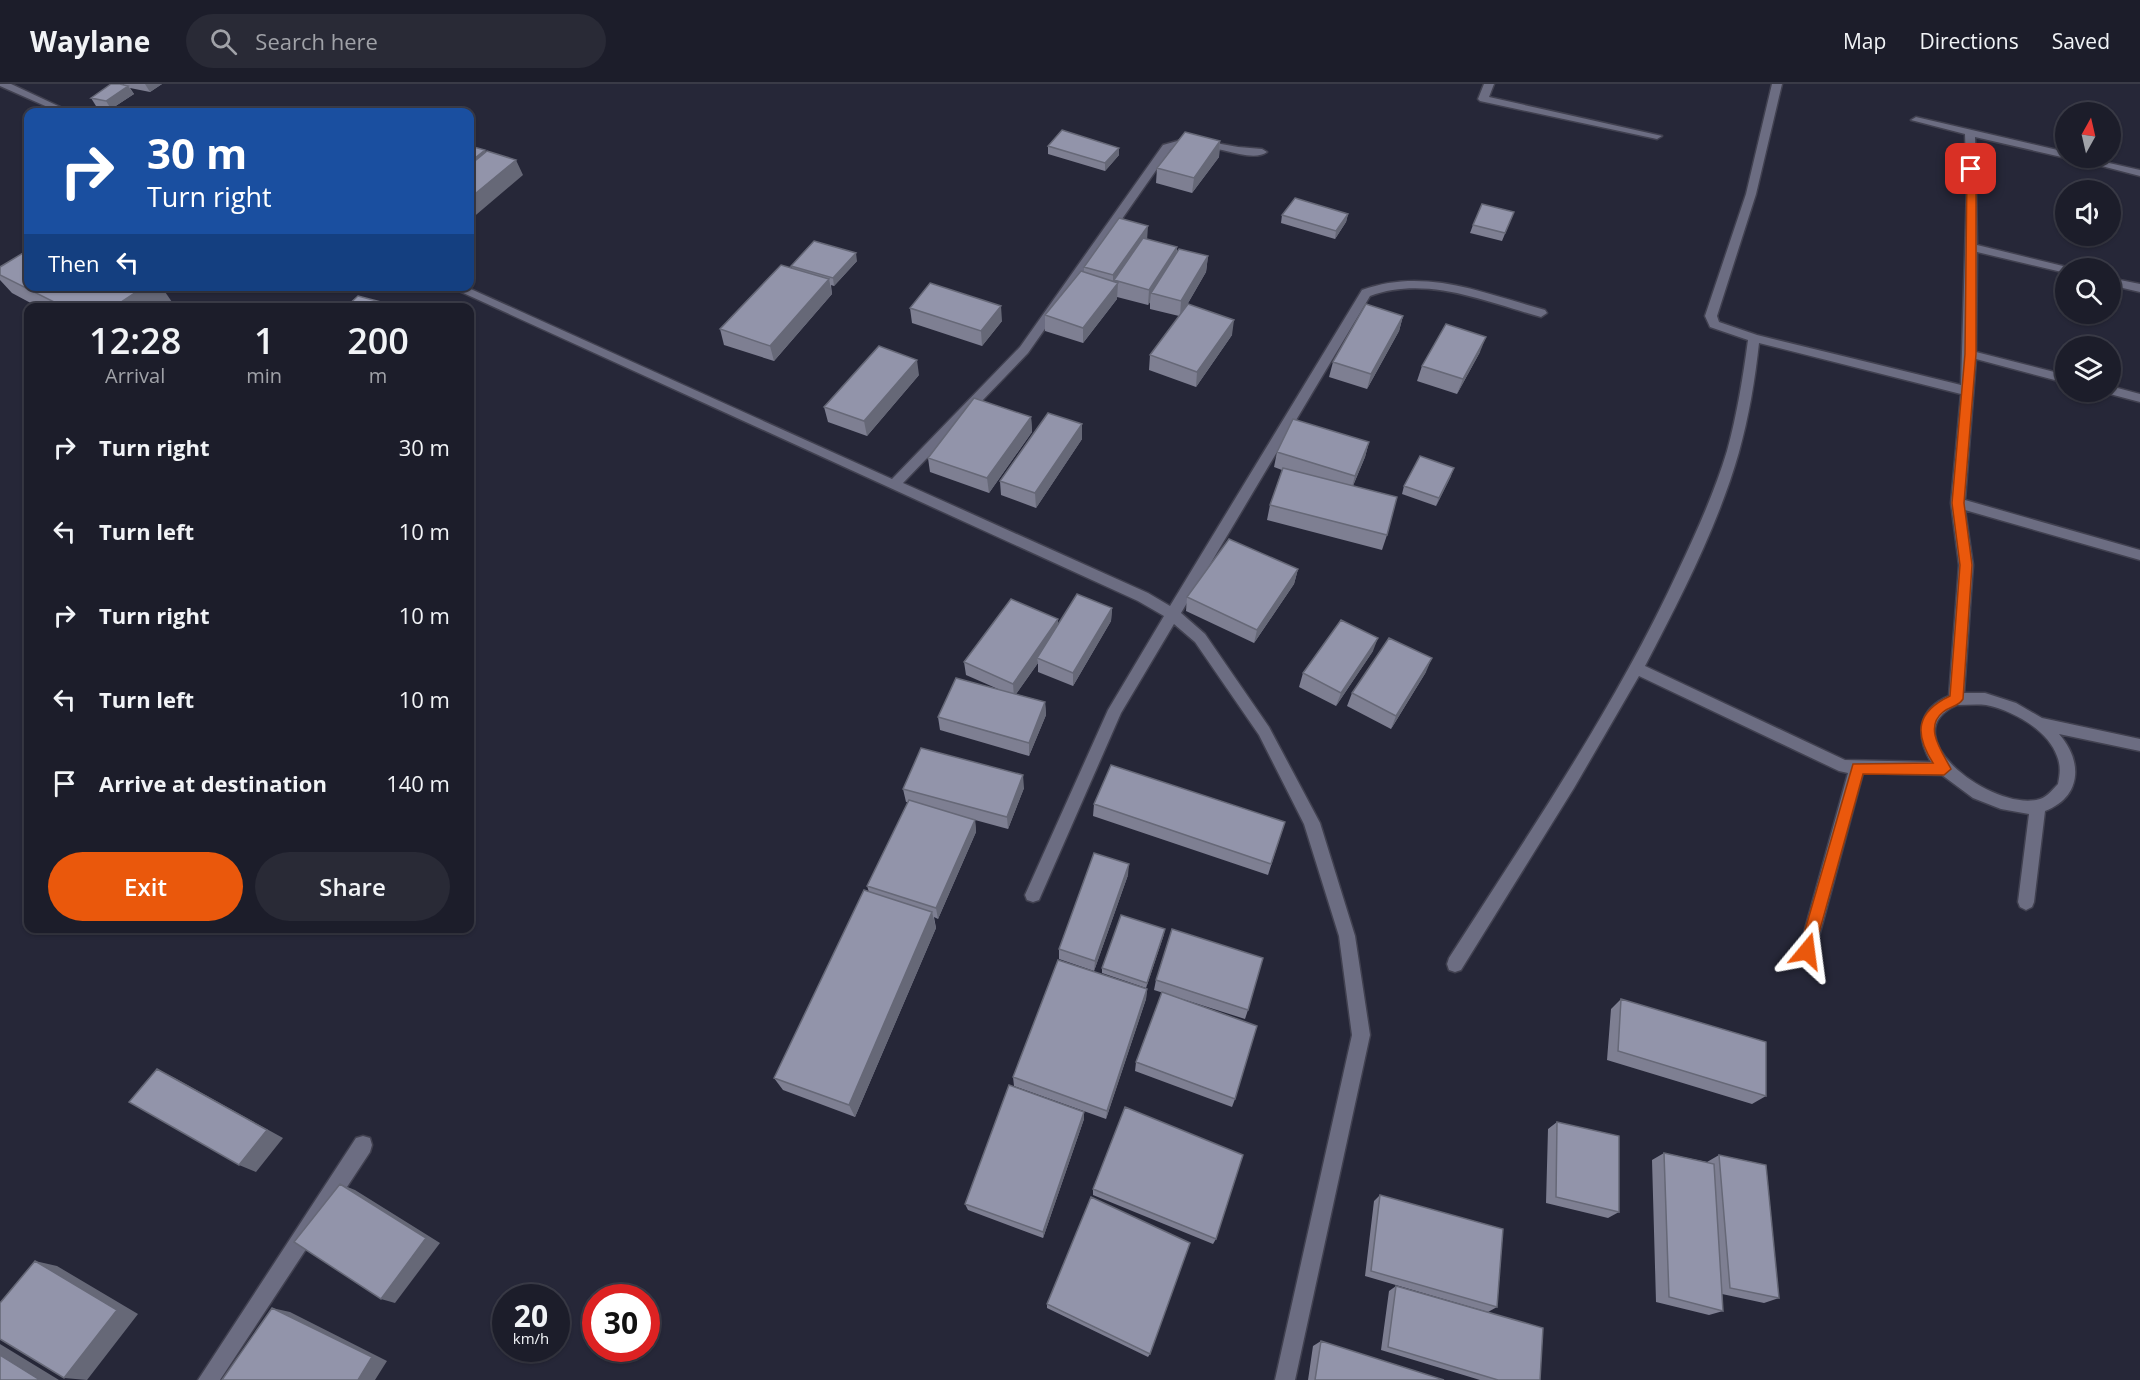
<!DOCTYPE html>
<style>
body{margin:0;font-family:"Open Sans",sans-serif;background:#292a36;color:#f1f3f6;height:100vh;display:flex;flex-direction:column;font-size:22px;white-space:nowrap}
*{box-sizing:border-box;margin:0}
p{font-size:20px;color:#a0a2a8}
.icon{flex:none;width:33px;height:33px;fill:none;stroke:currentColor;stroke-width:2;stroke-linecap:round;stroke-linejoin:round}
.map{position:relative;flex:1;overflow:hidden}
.panel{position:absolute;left:24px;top:219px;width:450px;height:630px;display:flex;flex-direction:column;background:#1c1d2a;border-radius:12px;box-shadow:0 2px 4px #0004,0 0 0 2px #3a3b47}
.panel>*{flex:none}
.hud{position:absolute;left:24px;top:24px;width:450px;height:183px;border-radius:12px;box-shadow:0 2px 4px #0004,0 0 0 2px #3a3b47;background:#1a4fa0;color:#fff;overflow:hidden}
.needle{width:39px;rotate:8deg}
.buttons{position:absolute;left:2055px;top:18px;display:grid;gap:12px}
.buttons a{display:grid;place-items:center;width:66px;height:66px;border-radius:50%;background:#1c1d2a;box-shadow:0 2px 4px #0004,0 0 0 2px #3a3b47;font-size:30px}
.speed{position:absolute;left:492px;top:1200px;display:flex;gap:12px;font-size:30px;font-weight:700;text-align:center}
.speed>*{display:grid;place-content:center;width:78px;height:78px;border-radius:50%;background:#1c1d2a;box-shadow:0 2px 4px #0004,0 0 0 2px #3a3b47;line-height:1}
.speed small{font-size:15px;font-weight:400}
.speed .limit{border:9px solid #d22;background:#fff;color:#111}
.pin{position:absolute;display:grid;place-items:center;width:51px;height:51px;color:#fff;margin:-26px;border-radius:12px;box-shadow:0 3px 9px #0006}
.me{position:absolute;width:66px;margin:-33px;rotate:16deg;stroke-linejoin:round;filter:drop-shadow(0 0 4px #0008)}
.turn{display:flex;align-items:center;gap:21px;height:126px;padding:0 24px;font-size:27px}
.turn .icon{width:78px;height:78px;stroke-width:2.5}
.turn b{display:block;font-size:42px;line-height:51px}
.then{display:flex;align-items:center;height:57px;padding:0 24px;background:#0003;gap:12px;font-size:22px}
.eta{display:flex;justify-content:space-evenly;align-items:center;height:102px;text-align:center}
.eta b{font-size:36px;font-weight:600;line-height:42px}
.action{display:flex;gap:12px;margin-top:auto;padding:12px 24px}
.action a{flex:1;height:69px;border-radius:36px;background:#ea580c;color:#fff;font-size:24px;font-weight:600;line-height:69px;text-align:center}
.action a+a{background:#292a36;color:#f1f3f6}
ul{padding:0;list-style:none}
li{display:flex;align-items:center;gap:18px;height:84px;padding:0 24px}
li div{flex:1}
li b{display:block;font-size:22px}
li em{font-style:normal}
header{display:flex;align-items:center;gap:36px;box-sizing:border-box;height:84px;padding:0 30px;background:#1c1d2a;border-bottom:2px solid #3a3b47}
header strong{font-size:28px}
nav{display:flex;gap:33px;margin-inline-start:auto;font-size:21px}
.search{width:420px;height:54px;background:#292a36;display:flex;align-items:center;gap:15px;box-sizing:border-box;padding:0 21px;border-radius:33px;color:#a0a2a8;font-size:22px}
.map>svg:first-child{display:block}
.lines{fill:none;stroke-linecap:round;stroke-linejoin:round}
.minor-casing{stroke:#414150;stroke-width:3}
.minor{fill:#6c6d82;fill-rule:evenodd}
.wall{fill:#7e7f92}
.shaded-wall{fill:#666877}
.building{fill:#9294aa;stroke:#666877;stroke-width:1.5}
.route{fill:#ea580c;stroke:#983908;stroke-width:1.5}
</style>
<header>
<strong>Waylane</strong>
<div class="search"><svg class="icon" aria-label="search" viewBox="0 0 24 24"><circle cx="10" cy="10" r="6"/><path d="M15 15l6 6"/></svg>Search here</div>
<nav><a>Map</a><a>Directions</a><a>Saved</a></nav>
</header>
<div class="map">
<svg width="2140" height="1296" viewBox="0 0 2140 1296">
<rect width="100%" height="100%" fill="#262738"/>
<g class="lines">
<g class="minor-casing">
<path id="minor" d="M 0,0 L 11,0 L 71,28 L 59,28 L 0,2 Z
M 1484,0 L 1494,0 L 1489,13 L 1662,52 L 1657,55 L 1480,17 L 1478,15 Z
M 1772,0 L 1782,0 L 1756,110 L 1717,232 L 1719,238 L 1757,251 L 1961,301 L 1967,104 L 1965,50 L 1911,36 L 1916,33 L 2066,68 L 2066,74 L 2068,74 L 2066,74 L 1975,53 L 1977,161 L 2071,184 L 2066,184 L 2066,189 L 1977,168 L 1976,268 L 2066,291 L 2066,299 L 1976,275 L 1965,416 L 2140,466 L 2140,476 L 1965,426 L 1973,481 L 1964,609 L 1985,609 L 2016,619 L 2042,634 L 2140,655 L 2140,667 L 2059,650 C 2083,677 2082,713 2045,727 L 2034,818 L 2032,823 L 2026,826 L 2020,823 L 2018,818 L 2029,730 L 2001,725 L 1973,714 L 1942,691 L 1863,689 L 1815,867 L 1813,873 L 1807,875 L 1801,873 L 1799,867 L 1848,689 L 1839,687 L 1639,592 L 1574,704 L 1461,886 L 1455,888 L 1449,886 L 1447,880 L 1449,874 C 1530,747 1616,622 1679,485 C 1697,447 1715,407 1727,367 C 1737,331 1743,293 1748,256 L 1710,243 L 1705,232 L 1746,110 ZM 1759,259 L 1961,310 L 1951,419 L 1959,481 L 1949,612 C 1918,625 1915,651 1931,678 L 1845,676 L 1645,582 C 1681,513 1718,442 1739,368 C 1749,332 1755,296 1759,259 ZM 1957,621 C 1967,621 1977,620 1986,621 C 2012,626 2048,646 2057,672 C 2061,682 2060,690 2058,700 C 2053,705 2047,713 2040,715 C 1995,729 1889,651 1957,621 Z
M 1188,54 L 1238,63 L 1262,65 L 1267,68 C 1248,82 1200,50 1171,65 L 1028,269 L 903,399 L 1148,509 L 1170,522 L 1362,206 C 1425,183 1483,209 1545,226 L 1547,229 L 1541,233 C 1486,218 1427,191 1370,212 L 1181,529 L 1205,550 L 1269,643 L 1320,739 L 1355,852 L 1370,951 L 1295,1296 L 1275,1296 L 1352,951 L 1339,852 L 1304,740 L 1259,651 L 1195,558 L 1174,540 L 1121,629 L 1039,816 L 1033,818 L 1027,816 L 1025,811 L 1108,626 L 1164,532 L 1138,517 L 448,202 L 464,202 L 892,395 L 1020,263 L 1163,61 Z
M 2071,74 L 2087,74 L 2140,86 L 2140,92 Z
M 2110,194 L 2140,200 L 2140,208 L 2110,201 Z
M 2110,302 L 2140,310 L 2140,318 L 2106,309 L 2110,308 Z
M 363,1052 L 370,1054 L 372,1061 L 370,1068 L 220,1296 L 198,1296 L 356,1054 Z"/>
</g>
<use href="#minor" class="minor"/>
</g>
<path class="wall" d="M 124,0 L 162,0 L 150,8 L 130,4 L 134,10 L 111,25 L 96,22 L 91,14 L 124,1 Z
M 1220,57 L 1219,73 L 1192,109 L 1156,99 L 1157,84 Z
M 1048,62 L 1119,71 L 1105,87 L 1048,70 Z
M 1514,128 L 1502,157 L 1470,149 L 1473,141 Z
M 1348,130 L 1346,138 L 1335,155 L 1281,139 L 1282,131 Z
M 1147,155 L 1177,163 L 1177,168 L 1208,172 L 1206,188 L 1184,226 L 1232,251 L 1196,303 L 1149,286 L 1150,271 L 1179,232 L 1150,225 L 1150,218 L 1148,221 L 1117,213 L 1117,215 L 1083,259 L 1045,247 L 1045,231 L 1084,189 L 1084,183 Z
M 857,177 L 834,202 L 831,201 L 832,210 L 774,277 L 724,261 L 720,245 L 792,184 L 791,182 Z
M 0,183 L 172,218 L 163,224 L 40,224 L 12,209 L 0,196 Z
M 910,224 L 1002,237 L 982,262 L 912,239 Z
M 1403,232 L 1399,247 L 1367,305 L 1329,293 L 1333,278 Z
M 1480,268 L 1457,310 L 1417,297 L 1422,282 Z
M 919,291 L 867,352 L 828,338 L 824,323 Z
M 1031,333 L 1032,348 L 989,409 L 930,388 L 928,374 Z
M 1082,340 L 1082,355 L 1036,424 L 1001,411 L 1000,397 Z
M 1369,358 L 1365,373 L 1353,402 L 1387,451 L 1382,466 L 1267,436 L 1270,421 L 1282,386 L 1274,383 L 1277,368 Z
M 1451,392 L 1436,422 L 1402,410 L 1404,402 Z
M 1298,485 L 1294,500 L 1254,559 L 1186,527 L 1187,513 Z
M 1112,524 L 1111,537 L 1073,602 L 1038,588 L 1038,579 L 1016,610 L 1045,618 L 1046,631 L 1029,672 L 940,646 L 938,633 L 998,605 L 966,591 L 964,578 L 1058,541 Z
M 1373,567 L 1336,622 L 1299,603 L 1303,589 Z
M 1426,588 L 1391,645 L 1347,622 L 1352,609 Z
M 1024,704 L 1008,745 L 975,736 L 976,748 L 938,835 L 934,833 L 936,844 L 855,1033 L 783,1006 L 774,994 L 869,808 L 867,802 L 908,718 L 906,718 L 903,705 Z
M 1094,720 L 1285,738 L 1268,791 L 1093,732 Z
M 1128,791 L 1094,887 L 1059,875 L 1059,865 Z
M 1164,850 L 1146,904 L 1102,889 L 1102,884 Z
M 1156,896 L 1248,926 L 1245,935 L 1154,906 Z
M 1147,905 L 1146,915 L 1106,1035 L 1014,1002 L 1013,993 Z
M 1621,915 L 1766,1012 L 1752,1020 L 1607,976 L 1611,925 Z
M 1136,978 L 1235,1015 L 1232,1023 L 1135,987 Z
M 1084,1028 L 1084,1035 L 1043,1154 L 968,1126 L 965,1120 Z
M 1557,1038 L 1619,1128 L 1608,1134 L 1546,1119 L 1548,1045 Z
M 1664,1069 L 1707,1078 L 1719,1071 L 1779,1214 L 1764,1219 L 1722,1210 L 1723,1227 L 1709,1231 L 1656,1218 L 1652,1076 Z
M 1093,1105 L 1216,1155 L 1213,1160 L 1093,1111 Z
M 1380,1111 L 1497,1223 L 1488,1228 L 1365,1192 L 1374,1117 Z
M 1396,1202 L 1540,1296 L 1480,1296 L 1381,1266 L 1389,1207 Z
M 1047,1220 L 1150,1270 L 1148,1273 L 1047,1224 Z
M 1321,1257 L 1444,1296 L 1308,1296 L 1313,1262 Z"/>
<path class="shaded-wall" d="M 145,0 L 162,0 L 150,8 Z
M 128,2 L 134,10 L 111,25 L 106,17 Z
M 1220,57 L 1219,73 L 1192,109 L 1194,94 Z
M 1119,64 L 1119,71 L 1105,87 L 1105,79 Z
M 485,66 L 491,82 L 470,99 L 470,78 Z
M 516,76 L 523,91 L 470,136 L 470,114 Z
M 1348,130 L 1346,138 L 1335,155 L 1336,147 Z
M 1148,142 L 1147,157 L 1114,196 L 1114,205 L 1118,199 L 1117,215 L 1083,259 L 1083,244 L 1113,206 L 1113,191 Z
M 1177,163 L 1176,178 L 1151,209 L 1150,218 L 1148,221 L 1149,206 Z
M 856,169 L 857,177 L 834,202 L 833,194 Z
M 1208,172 L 1206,188 L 1180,233 L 1181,217 Z
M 829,195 L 832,210 L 774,277 L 770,262 Z
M 145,202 L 161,202 L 172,218 L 163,224 L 112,224 Z
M 1001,222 L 1002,237 L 982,262 L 981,247 Z
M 1403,232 L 1399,247 L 1367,305 L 1371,290 Z
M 1234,236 L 1232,251 L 1196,303 L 1197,288 Z
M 1486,253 L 1480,268 L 1457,310 L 1463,295 Z
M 917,276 L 919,291 L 867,352 L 864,337 Z
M 1031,333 L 1032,348 L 989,409 L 987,394 Z
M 1082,340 L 1082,355 L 1036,424 L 1035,409 Z
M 1369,358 L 1365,373 L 1351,406 L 1355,392 Z
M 1454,384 L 1451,392 L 1436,422 L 1439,414 Z
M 1298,485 L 1294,500 L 1254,559 L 1257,546 Z
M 1112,524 L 1111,537 L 1073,602 L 1073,589 Z
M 1058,535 L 1058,548 L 1037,574 L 1038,579 L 1014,613 L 1013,600 Z
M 1378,554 L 1373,567 L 1336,622 L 1341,609 Z
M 1432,574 L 1426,588 L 1391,645 L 1396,632 Z
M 1045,618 L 1046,631 L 1029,672 L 1029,659 Z
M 1023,691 L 1024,704 L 1008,745 L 1007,733 Z
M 975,736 L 976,748 L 938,835 L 936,824 Z
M 1129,780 L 1128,791 L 1094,887 L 1095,877 Z
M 932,828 L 936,844 L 855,1033 L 849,1021 Z
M 1165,845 L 1164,850 L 1146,904 L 1147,899 Z
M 1147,905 L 1146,915 L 1106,1035 L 1107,1027 Z
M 157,985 L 175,994 L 283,1054 L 256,1088 L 239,1081 Z
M 1084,1028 L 1084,1035 L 1043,1154 L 1043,1148 Z
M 340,1100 L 355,1106 L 440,1159 L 395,1219 L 381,1215 Z
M 35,1177 L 57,1182 L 138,1230 L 87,1296 L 64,1294 Z
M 272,1224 L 290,1228 L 387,1277 L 375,1296 L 358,1296 Z
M 0,1260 L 59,1296 L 40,1296 L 0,1271 Z"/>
<path class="building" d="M 111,0 L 120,0 L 128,2 L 106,17 L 91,14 Z
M 1062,46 L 1119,64 L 1105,79 L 1048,62 Z
M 1185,48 L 1220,57 L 1194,94 L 1157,84 Z
M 470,62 L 485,66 L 470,78 Z
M 487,67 L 516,76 L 470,114 L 470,81 Z
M 1295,114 L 1348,130 L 1336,147 L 1282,131 Z
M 1482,120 L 1514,128 L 1505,149 L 1473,141 Z
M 1119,134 L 1148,142 L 1113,191 L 1084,183 Z
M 1143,154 L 1177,163 L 1149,206 L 1114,196 Z
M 814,157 L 856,169 L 833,194 L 791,182 Z
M 1179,165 L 1208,172 L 1181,217 L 1151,209 Z
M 28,166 L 28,202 L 145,202 L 112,224 L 66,224 L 0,191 L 0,183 Z
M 781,181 L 829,195 L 770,262 L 720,245 Z
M 1081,187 L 1118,199 L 1083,244 L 1045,231 Z
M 930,199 L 1001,222 L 981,247 L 910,224 Z
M 358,212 L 392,221 L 389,224 L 345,224 Z
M 1188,220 L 1234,236 L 1197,288 L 1150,271 Z
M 1366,220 L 1403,232 L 1371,290 L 1333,278 Z
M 1446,240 L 1486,253 L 1463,295 L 1422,282 Z
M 879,262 L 917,276 L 864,337 L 824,323 Z
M 974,314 L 1031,333 L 987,394 L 928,374 Z
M 1048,329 L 1082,340 L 1035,409 L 1000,397 Z
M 1293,335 L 1369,358 L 1355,392 L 1277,368 Z
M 1420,372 L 1454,384 L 1439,414 L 1404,402 Z
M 1283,384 L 1397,413 L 1387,451 L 1270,421 Z
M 1229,455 L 1298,485 L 1257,546 L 1187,513 Z
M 1077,510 L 1112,524 L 1073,589 L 1037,574 Z
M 1011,515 L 1058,535 L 1013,600 L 964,578 Z
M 1341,536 L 1378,554 L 1341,609 L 1303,589 Z
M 1389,554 L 1432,574 L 1396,632 L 1352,609 Z
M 956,594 L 1045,618 L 1029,659 L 938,633 Z
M 921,664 L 1023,691 L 1007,733 L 903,705 Z
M 1111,681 L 1285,738 L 1271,780 L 1094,720 Z
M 909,716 L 975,736 L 936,824 L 867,802 Z
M 1094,769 L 1129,780 L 1095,877 L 1059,865 Z
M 864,806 L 932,828 L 849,1021 L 774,994 Z
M 1121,831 L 1165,845 L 1147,899 L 1102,884 Z
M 1172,845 L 1263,874 L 1248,926 L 1156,896 Z
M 1058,876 L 1147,905 L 1107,1027 L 1013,993 Z
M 1162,908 L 1257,942 L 1235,1015 L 1136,978 Z
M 1621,915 L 1766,958 L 1766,1012 L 1618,967 Z
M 157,985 L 267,1046 L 239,1081 L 129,1018 Z
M 1009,1001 L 1084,1028 L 1043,1148 L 965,1120 Z
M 1125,1023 L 1243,1071 L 1216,1155 L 1093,1105 Z
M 1557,1038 L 1619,1052 L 1619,1128 L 1556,1113 Z
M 1664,1069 L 1714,1080 L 1723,1227 L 1669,1213 Z
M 1719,1071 L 1766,1081 L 1779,1214 L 1730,1204 Z
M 340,1100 L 426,1154 L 381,1215 L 294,1158 Z
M 1380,1111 L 1503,1145 L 1497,1223 L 1371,1187 Z
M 1091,1113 L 1190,1159 L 1150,1270 L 1047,1220 Z
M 35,1177 L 117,1226 L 64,1294 L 0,1255 L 0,1219 Z
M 1396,1202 L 1543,1244 L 1540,1296 L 1498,1296 L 1388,1263 Z
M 272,1224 L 372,1273 L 358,1296 L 222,1296 Z
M 1321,1257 L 1444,1296 L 1315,1296 Z
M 0,1271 L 40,1296 L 0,1296 Z"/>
<path class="route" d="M 1971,82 L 1976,85 L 1976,270 L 1964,419 L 1972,481 L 1963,615 C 1958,623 1950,622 1943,628 C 1923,644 1943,669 1951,685 L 1944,691 L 1863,690 L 1814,867 L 1812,872 L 1807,874 L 1801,872 L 1799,867 L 1853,680 L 1933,679 C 1914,649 1916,628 1950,612 L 1960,481 L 1952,419 L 1965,270 L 1967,85 Z"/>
</svg>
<div class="buttons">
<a><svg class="needle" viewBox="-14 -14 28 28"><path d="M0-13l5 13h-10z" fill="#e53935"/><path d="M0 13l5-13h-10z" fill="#a0a2a8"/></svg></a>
<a><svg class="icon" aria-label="sound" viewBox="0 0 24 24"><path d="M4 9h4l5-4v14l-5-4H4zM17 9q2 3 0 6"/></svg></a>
<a><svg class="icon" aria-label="search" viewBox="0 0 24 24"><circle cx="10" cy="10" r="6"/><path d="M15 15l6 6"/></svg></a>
<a><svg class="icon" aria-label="layers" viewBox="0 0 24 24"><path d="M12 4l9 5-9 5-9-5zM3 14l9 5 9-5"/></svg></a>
</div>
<div class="speed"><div>20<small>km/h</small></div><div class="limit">30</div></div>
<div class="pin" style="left:1971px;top:85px;background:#d93025"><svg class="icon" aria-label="arrive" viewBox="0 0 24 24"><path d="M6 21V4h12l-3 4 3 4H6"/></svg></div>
<svg class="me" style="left:1807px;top:867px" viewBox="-20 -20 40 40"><path d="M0-17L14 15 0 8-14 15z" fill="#ea580c" stroke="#fff" stroke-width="4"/></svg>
<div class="hud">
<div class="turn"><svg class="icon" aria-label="right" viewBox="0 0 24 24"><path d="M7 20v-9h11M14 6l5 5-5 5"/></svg><div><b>30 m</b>Turn right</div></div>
<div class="then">Then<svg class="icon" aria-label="left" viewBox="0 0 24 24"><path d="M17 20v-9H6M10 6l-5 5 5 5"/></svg></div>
</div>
<section class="panel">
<div class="eta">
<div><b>12:28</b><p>Arrival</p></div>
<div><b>1</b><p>min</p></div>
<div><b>200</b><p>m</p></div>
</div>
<ul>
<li><svg class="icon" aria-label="right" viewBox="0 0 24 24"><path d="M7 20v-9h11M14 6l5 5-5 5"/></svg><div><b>Turn right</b></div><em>30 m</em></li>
<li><svg class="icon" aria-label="left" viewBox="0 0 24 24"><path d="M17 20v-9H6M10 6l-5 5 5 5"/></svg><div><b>Turn left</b></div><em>10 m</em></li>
<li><svg class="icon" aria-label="right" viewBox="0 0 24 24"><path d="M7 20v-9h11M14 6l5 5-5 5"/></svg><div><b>Turn right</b></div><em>10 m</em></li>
<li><svg class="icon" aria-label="left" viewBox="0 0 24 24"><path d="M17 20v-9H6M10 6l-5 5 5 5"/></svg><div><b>Turn left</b></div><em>10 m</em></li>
<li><svg class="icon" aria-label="arrive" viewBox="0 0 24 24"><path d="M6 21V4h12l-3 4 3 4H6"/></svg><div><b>Arrive at destination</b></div><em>140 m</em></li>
</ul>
<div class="action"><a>Exit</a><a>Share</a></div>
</section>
</div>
